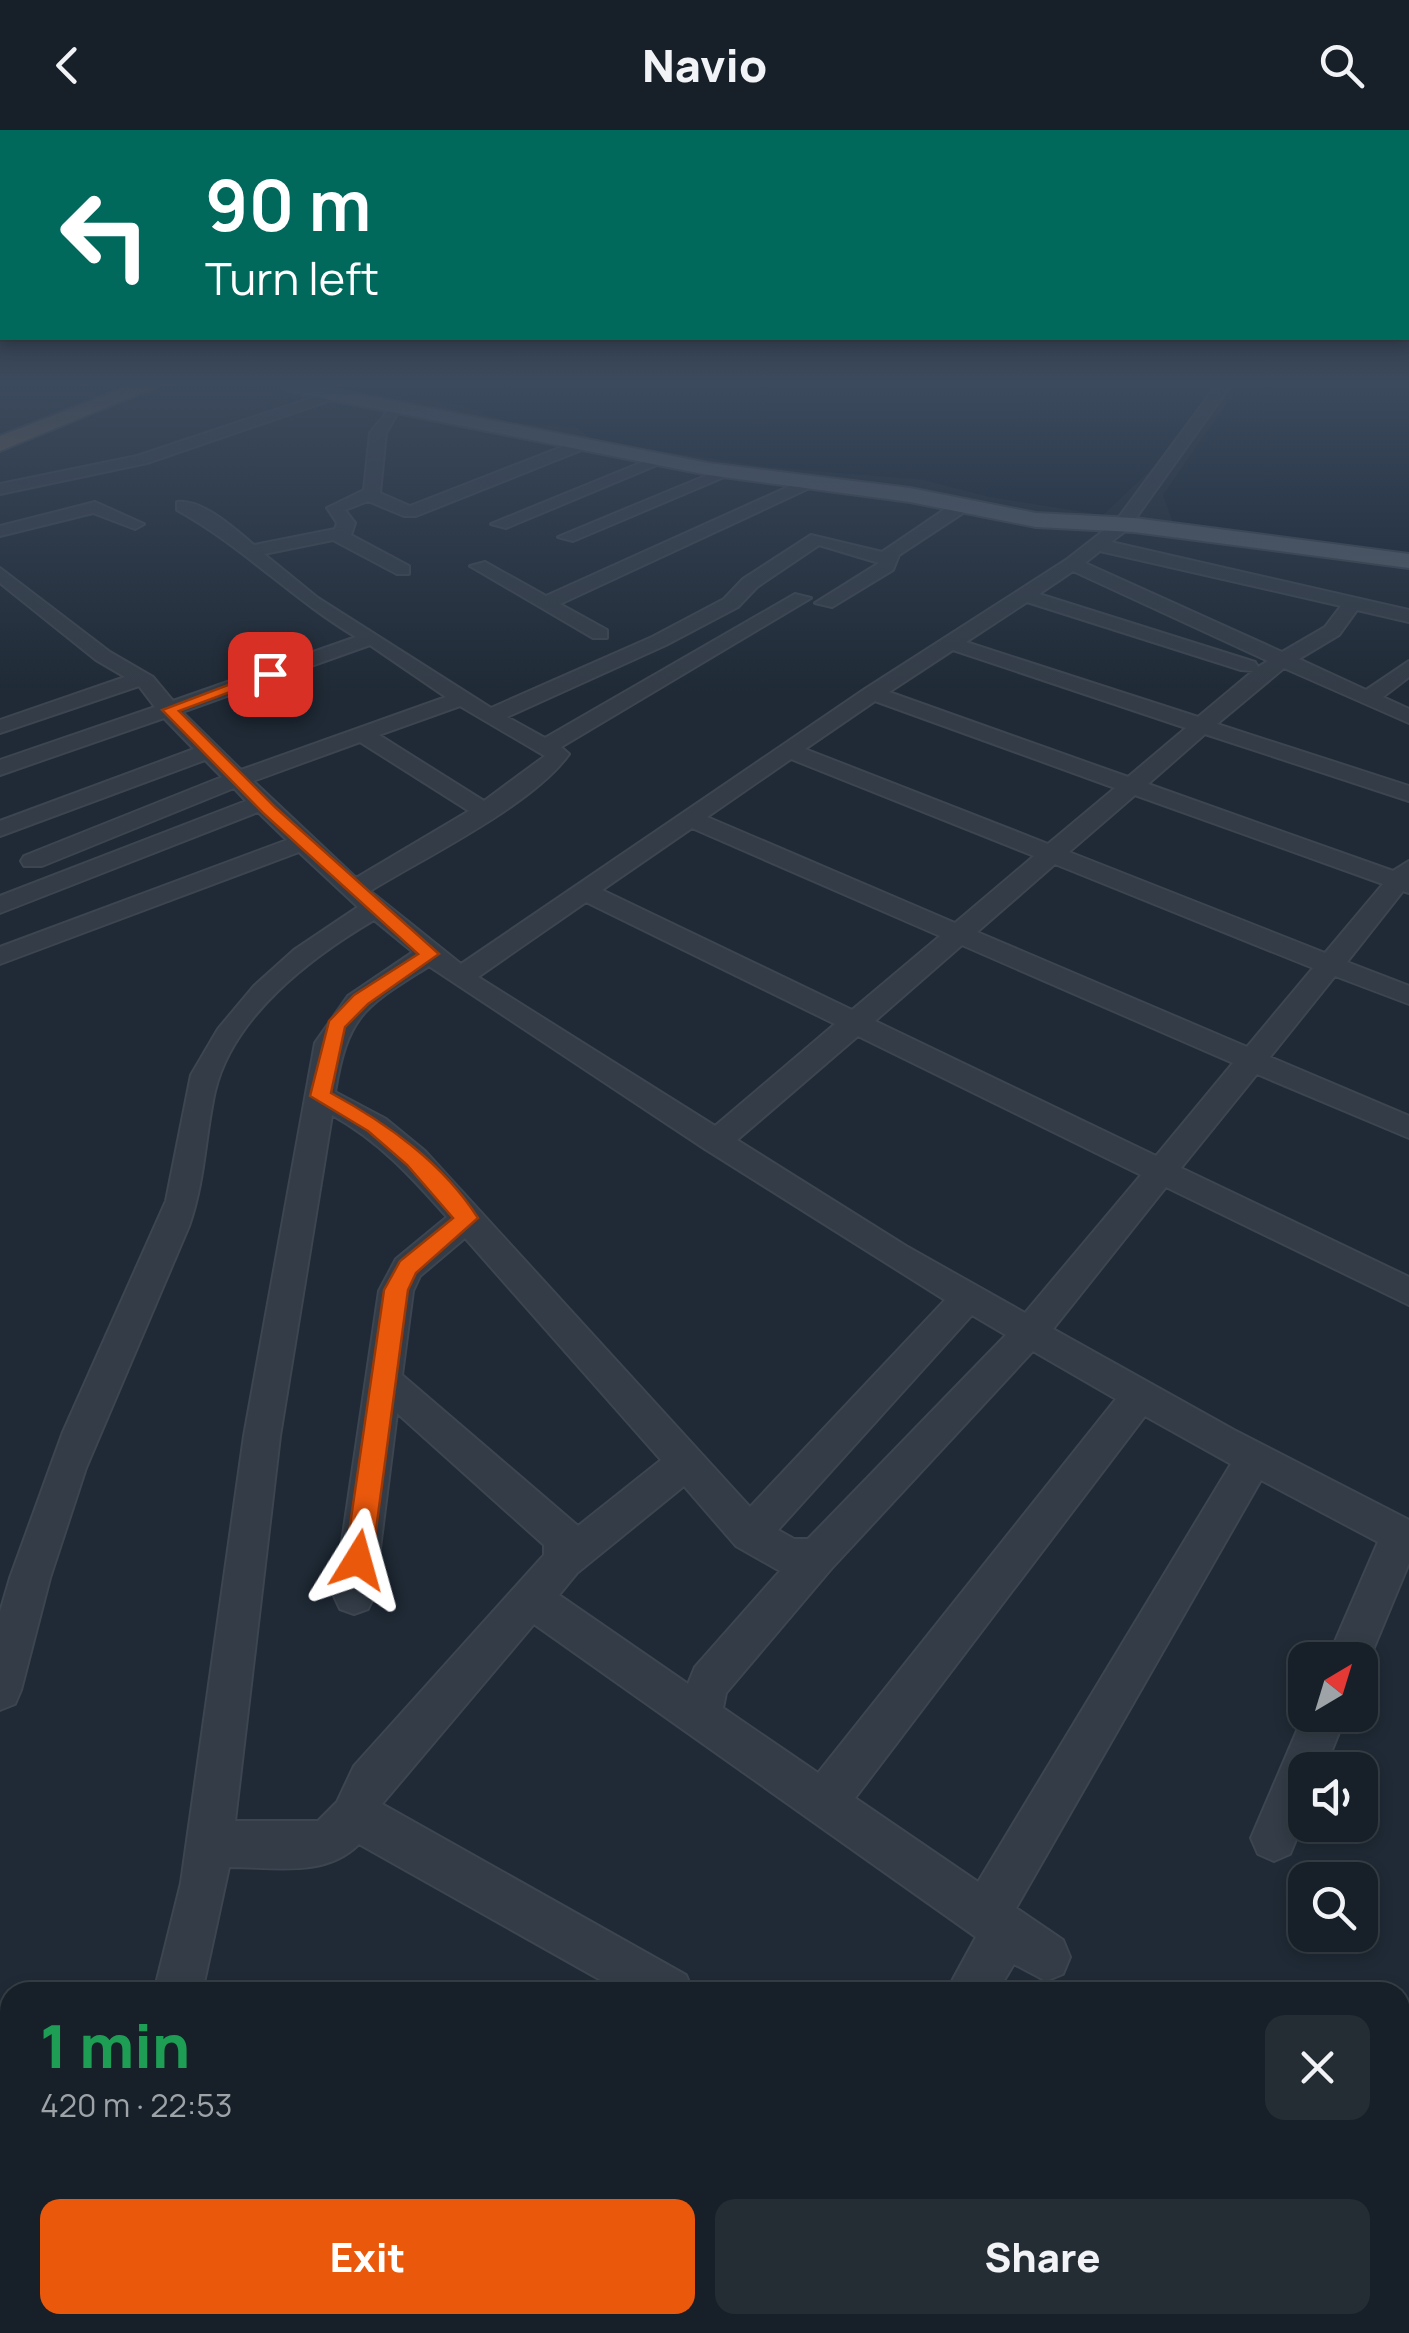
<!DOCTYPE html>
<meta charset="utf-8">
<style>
body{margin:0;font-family:Manrope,sans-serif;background:#242d34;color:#f1f3f6;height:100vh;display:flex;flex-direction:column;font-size:38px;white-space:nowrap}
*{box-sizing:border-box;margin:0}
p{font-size:32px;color:#9ea3a8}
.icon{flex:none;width:55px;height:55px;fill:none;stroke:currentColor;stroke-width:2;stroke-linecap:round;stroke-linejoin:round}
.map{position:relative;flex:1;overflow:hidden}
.details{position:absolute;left:0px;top:1852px;width:1410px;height:352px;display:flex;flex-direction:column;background:#172028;border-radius:30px 30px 0 0;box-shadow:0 5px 15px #0003,0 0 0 2px #363e45}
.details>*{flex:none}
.guide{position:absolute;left:0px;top:0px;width:1410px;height:210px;box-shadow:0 5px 15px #0003,0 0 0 2px #363e45;background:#00695c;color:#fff;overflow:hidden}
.needle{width:65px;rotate:38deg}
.buttons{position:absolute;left:1288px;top:1512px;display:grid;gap:20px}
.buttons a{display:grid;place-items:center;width:90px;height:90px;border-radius:20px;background:#172028;box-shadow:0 5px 15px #0003,0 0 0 2px #363e45;font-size:50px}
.pin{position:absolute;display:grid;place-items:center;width:85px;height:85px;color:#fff;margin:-42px;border-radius:20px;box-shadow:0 5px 15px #0006}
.me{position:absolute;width:110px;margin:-55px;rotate:8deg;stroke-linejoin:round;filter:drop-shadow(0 0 8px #0008)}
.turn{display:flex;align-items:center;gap:35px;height:210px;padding:0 40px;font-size:45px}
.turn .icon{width:130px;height:130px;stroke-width:2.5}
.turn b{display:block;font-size:70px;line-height:85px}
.round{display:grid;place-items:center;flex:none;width:105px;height:105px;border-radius:20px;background:#242d34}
.overview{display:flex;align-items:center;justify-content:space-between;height:170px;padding:0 40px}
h1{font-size:60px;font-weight:800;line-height:75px;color:#1e9e55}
.cta{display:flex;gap:20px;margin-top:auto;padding:20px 40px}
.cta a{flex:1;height:115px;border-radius:20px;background:#ea580c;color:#fff;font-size:40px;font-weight:800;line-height:115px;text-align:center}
.cta a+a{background:#242d34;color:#f1f3f6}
header{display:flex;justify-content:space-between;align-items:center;height:130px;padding:0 40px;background:#172028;font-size:45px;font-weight:800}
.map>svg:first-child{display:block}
.water{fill:#142233}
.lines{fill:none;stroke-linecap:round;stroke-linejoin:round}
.minor-casing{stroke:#3c4550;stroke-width:4}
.major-casing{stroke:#3c4550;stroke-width:4}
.highway-casing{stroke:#3d4651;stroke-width:4}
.minor{fill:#333c47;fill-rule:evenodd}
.major{fill:#515b67;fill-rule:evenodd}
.highway{fill:#6d6050;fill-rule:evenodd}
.route{fill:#ea580c;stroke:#983908;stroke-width:2.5}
</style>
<header><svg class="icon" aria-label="back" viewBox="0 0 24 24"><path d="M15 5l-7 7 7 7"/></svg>Navio<svg class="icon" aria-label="search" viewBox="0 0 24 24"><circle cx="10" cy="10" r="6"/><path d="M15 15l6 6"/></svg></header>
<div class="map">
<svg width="1409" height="2203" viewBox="0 0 1409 2203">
<rect width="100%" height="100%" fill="#1f2a36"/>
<path class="water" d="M 315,256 L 1212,256 L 1162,329 L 1103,385 L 989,367 L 924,350 L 767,337 L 593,311 L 578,298 L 510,293 L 460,275 Z
M 1238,256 L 1409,256 L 1409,423 L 1173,393 L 1163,365 Z"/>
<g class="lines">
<g class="minor-casing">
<path id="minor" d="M 1216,256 L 1230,256 L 1128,399 L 1111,412 L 1409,480 L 1409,492 L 1357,480 L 1339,505 L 1299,529 L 1366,560 L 1409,531 L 1409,547 L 1383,567 L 1409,579 L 1409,593 L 1284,538 L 1217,594 L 1409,656 L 1409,671 L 1205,604 L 1148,654 L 1393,741 L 1409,731 L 1409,763 L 1403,761 L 1347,832 L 1409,856 L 1409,874 L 1335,846 L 1270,927 L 1409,986 L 1409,1008 L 1257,944 L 1181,1038 L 1409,1147 L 1409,1175 L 1166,1057 L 1053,1199 L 1234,1300 L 1409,1390 L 1409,1433 L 1363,1544 L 1360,1530 L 1327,1530 L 1378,1412 L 1261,1350 L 1016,1778 L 1063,1810 L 1070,1827 L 1063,1844 L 1046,1851 L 1014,1834 L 997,1862 L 946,1862 L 976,1807 L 534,1494 L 382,1674 L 686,1845 L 693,1862 L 622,1862 L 359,1714 C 325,1748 275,1737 229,1737 L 202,1862 L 154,1862 L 181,1753 L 244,1306 L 315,913 L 348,866 L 413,822 L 374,790 C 311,827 233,886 215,961 C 205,1006 205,1051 189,1096 L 86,1338 L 50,1448 L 21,1560 L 15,1574 L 0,1580 L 0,1482 L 10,1448 L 63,1302 L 166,1071 L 191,945 L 218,899 L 254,856 L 294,820 L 358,777 L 299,722 L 0,834 L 0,817 L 287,710 L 258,682 L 0,783 L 0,766 L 246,671 L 234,658 L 42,736 L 24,736 L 21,731 L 24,726 L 222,647 L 205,630 L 0,706 L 0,691 L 194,619 L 164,588 L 0,645 L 0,630 L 155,577 L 139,556 L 0,603 L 0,590 L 125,547 L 96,530 L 0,453 L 0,438 L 110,522 L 153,547 L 173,571 L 356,507 C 292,469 241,415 177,380 L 177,372 C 203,369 235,399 254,415 L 335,399 L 337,393 L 327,378 L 364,360 L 370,303 L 394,273 L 401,277 L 386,303 L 380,363 L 410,376 L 577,311 L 589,311 L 589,317 L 416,386 L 404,386 L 368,371 L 345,380 L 355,393 L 351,405 L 409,436 L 409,444 L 397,444 L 333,410 L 264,424 L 318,468 L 491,578 L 652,507 L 724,469 L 743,449 L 811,405 L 882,422 L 957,371 L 969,371 L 969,379 L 899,425 L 893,440 L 832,477 L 815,473 L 879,433 L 819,415 L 757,457 L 738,477 L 666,515 L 507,587 L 545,608 L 795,464 L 811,468 L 561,617 L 569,624 C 533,675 425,727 370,761 L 461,834 L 865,559 L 1066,430 L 1116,391 ZM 1100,421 L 1341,476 L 1325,497 L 1282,522 L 1085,433 ZM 1073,441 L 1268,531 L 1258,537 L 1255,532 L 1039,464 ZM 1027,472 L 1241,540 L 1253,541 L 1198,587 L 966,512 ZM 370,515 L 446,567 L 241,640 L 182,582 ZM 953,520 L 1186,598 L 1128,647 L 889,562 ZM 875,571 L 1115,658 L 1048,714 L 805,619 ZM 460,576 L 545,626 L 484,671 L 379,605 ZM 360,612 L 469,681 L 356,748 L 253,651 ZM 791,629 L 1034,726 L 955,793 L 707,687 ZM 1135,665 L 1383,754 L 1325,823 L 1069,722 ZM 692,698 L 940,806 L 852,880 L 602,760 ZM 1055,734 L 1313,838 L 1247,917 L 977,802 ZM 586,772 L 835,894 L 715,996 L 478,847 ZM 962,815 L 1233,933 L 1156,1026 L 875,891 ZM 429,836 L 705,1019 L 945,1170 L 750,1377 L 425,1021 L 386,989 L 335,962 C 348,883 365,877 429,836 ZM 858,906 L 1141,1045 L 1025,1183 L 906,1116 L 737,1010 ZM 332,985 C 379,1011 412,1047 447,1087 L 396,1129 L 379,1161 L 334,1466 L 340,1479 L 354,1484 L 368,1479 L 374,1466 L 397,1283 L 544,1415 L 544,1425 L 354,1636 L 337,1672 L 318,1691 L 235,1691 L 280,1306 ZM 465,1108 L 661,1330 L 578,1396 L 402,1245 L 413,1161 L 420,1146 ZM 972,1185 L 1006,1205 L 808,1409 L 794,1409 L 778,1400 ZM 1033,1221 L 1116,1269 L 818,1643 L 723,1578 L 726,1563 L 831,1439 ZM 1145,1286 L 1231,1334 L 978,1752 L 855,1668 ZM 684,1356 L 736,1416 L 780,1441 L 695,1537 L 688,1554 L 559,1465 L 577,1443 Z
M 332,261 L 339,265 L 337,268 L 147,333 L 0,364 L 0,354 L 137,326 Z
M 655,327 L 669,330 L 506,398 L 491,394 Z
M 722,339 L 736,342 L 573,411 L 558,407 Z
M 810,347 L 816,349 L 816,355 L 560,474 L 607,500 L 607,508 L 593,508 L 470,436 L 485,432 L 546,466 Z
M 95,372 L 144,394 L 135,399 L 93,383 L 0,406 L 0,396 Z
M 1305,1582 L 1346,1585 L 1324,1640 L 1305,1640 L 1305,1688 L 1290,1724 L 1274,1731 L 1258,1724 L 1251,1708 Z
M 75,2195 L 131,2195 L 129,2203 L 73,2203 Z
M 449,2195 L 505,2195 L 503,2203 L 447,2203 Z
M 662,2195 L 725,2195 L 728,2203 L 665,2203 Z"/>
</g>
<g class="major-casing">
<path id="major" d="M 282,256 L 317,256 L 708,333 L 910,358 L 1036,383 L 1134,388 L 1409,424 L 1409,438 L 1134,402 L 1036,397 L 910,372 L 708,345 L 291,262 Z"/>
</g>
<g class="highway-casing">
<path id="highway" d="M 129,256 L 159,256 L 0,321 L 0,306 Z"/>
</g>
<use href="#minor" class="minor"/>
<use href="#major" class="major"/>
<use href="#highway" class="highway"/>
</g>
<linearGradient id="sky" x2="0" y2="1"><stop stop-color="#11171e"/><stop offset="0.45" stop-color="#3c4a5d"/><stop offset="1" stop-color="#3c4a5d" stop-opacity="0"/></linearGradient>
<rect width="1409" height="564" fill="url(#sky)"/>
<path class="route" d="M 265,541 L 278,544 L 179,581 L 275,677 L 439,824 L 368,874 L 345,897 L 331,963 C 388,994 443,1033 478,1088 L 416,1143 L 408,1160 L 372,1430 L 368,1438 L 358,1442 L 349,1438 L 345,1430 L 384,1160 L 400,1131 L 453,1088 L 407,1035 L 368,1001 L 310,966 L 329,891 L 354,865 L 418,824 L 263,683 L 162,580 Z"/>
</svg>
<div class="buttons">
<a><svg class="needle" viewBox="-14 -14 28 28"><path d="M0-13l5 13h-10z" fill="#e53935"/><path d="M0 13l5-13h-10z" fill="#9ea3a8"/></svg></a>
<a><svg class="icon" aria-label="sound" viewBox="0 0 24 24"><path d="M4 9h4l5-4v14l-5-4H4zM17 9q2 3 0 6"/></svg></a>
<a><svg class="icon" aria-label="search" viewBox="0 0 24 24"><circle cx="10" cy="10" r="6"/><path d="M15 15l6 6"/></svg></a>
</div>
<div class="pin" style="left:270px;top:544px;background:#d93025"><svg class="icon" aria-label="arrive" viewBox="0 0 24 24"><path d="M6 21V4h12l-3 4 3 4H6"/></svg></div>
<svg class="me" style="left:358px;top:1430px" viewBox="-20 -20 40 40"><path d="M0-17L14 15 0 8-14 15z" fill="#ea580c" stroke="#fff" stroke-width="4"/></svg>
<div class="guide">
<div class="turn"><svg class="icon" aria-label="left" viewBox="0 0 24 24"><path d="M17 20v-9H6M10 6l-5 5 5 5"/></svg><div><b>90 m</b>Turn left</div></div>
</div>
<section class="details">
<div class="overview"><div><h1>1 min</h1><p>420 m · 22:53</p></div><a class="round"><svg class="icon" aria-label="close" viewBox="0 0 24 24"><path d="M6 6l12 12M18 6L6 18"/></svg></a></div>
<div class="cta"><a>Exit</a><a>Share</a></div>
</section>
</div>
